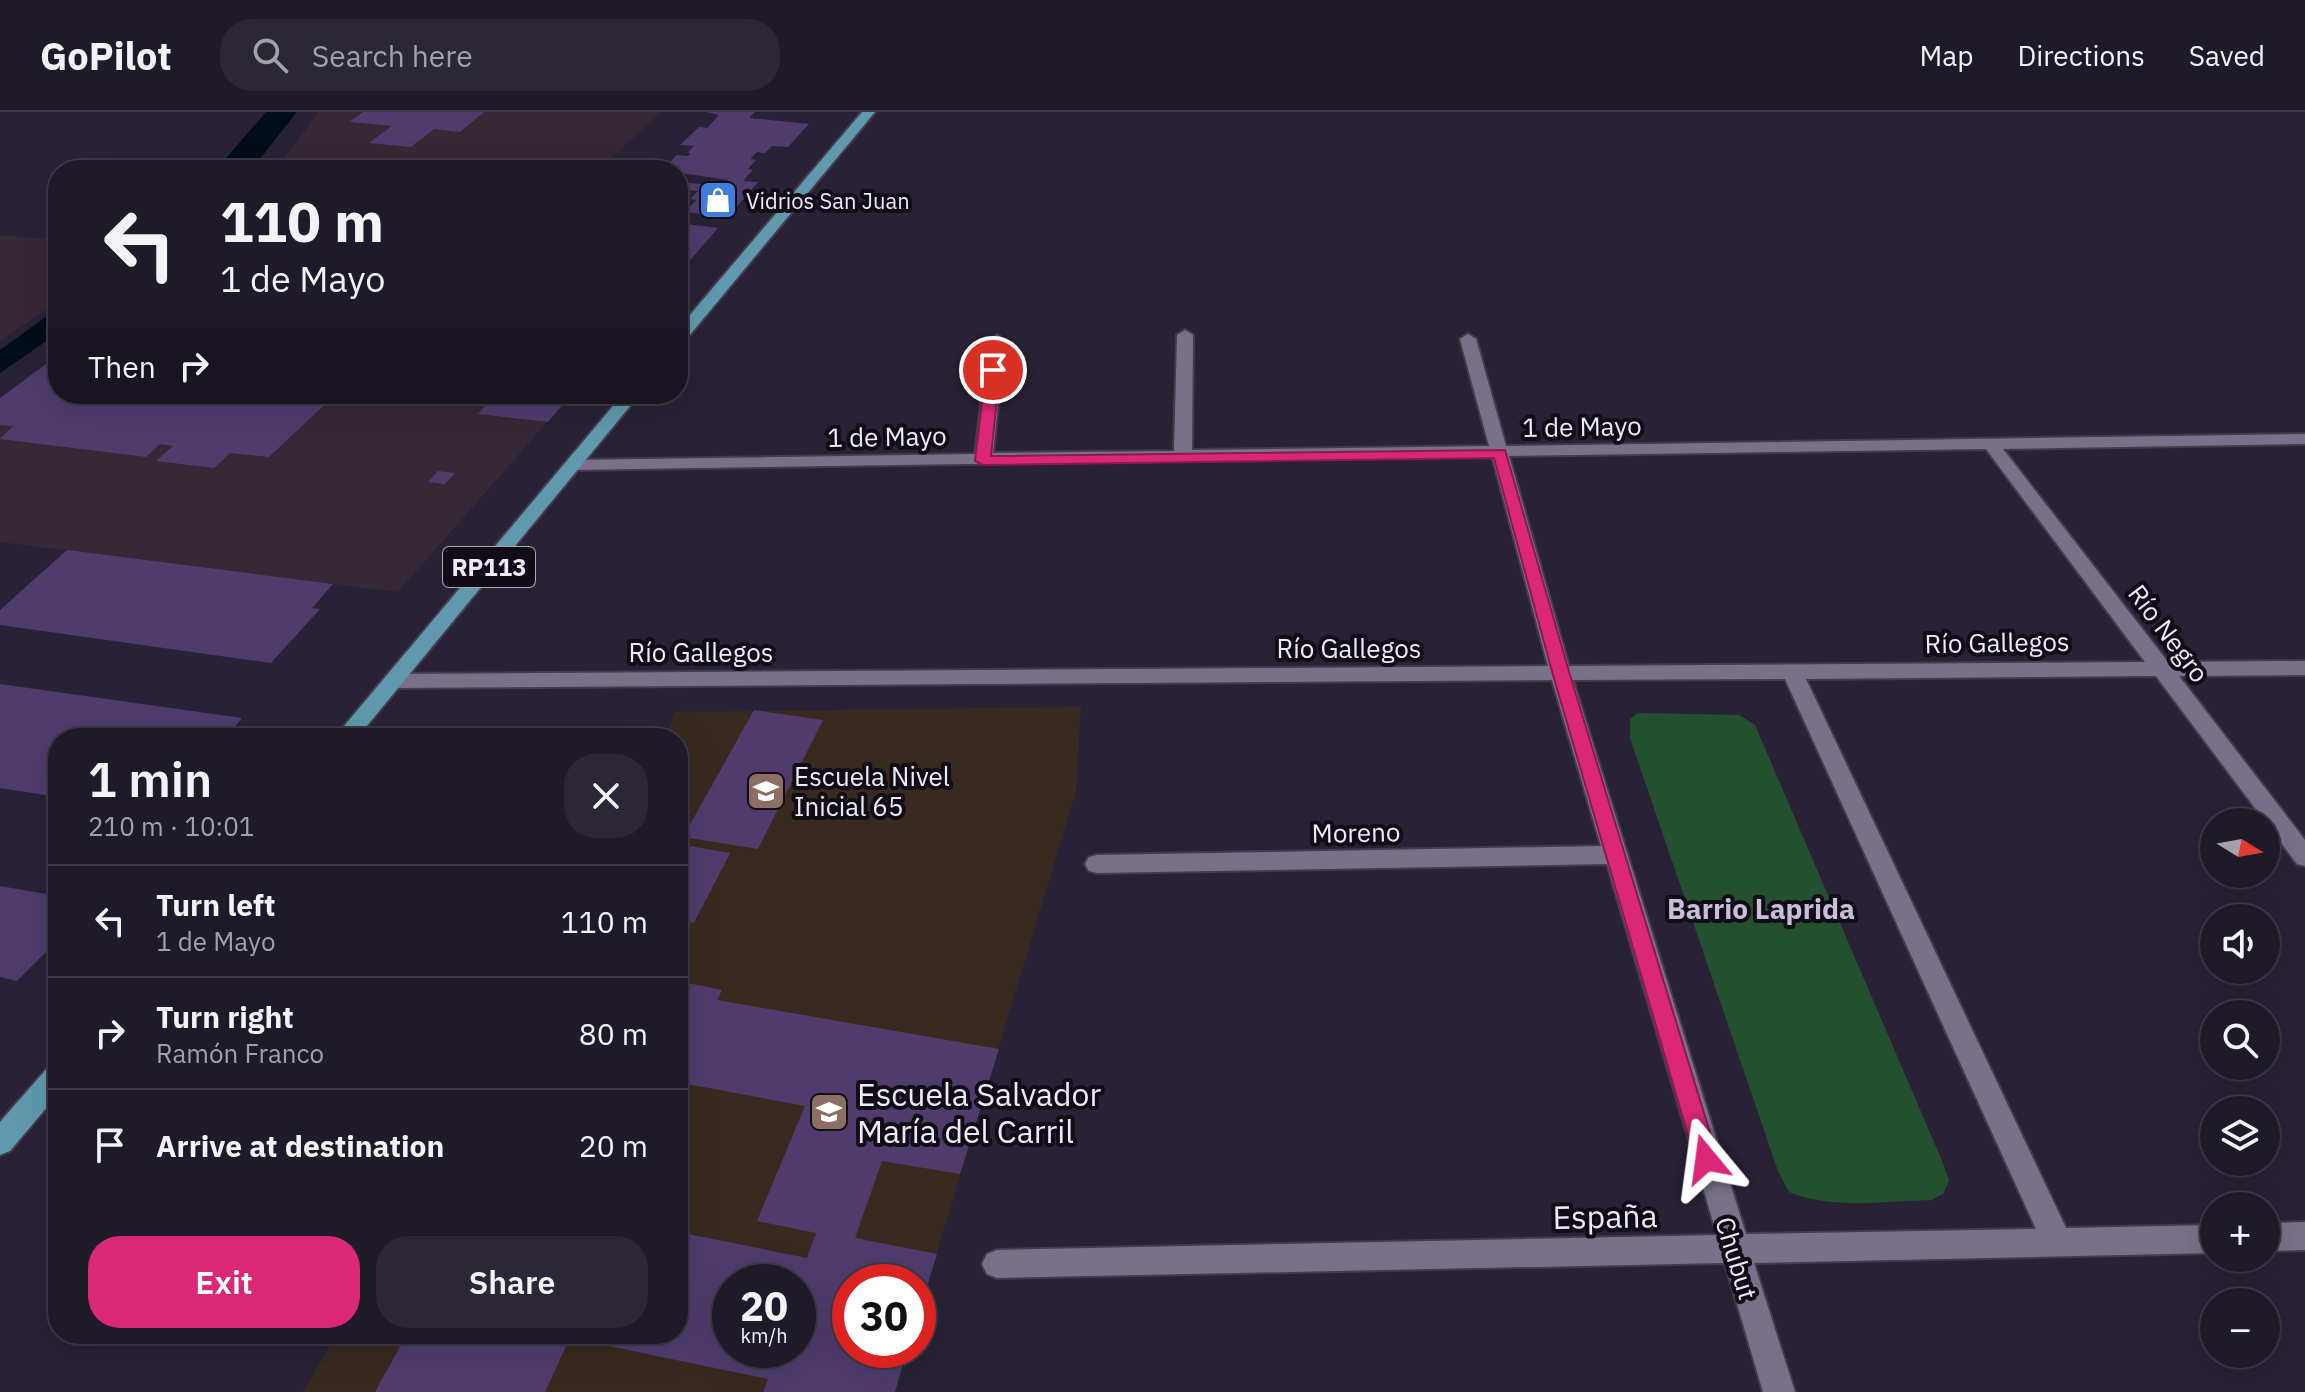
<!DOCTYPE html>
<meta charset="utf-8">
<style>
body{margin:0;font-family:"IBM Plex Sans",sans-serif;background:#2c2734;color:#f1f3f6;height:100vh;display:flex;flex-direction:column;font-size:30px;white-space:nowrap}
*{box-sizing:border-box;margin:0}
p{font-size:26px;color:#a1a1a8}
.icon{flex:none;width:44px;height:44px;fill:none;stroke:currentColor;stroke-width:2;stroke-linecap:round;stroke-linejoin:round}
.map{position:relative;flex:1;overflow:hidden}
.sheet{position:absolute;left:48px;top:616px;width:640px;height:616px;display:flex;flex-direction:column;background:#1f1a28;border-radius:32px;box-shadow:0 8px 32px #0002,0 0 0 2px #3c3845}
.sheet>*{flex:none}
.hud{position:absolute;left:48px;top:48px;width:640px;height:244px;border-radius:32px;box-shadow:0 8px 32px #0002,0 0 0 2px #3c3845;background:#1f1a28;color:#f1f3f6;overflow:hidden}
.needle{width:52px;rotate:101deg}
.buttons{position:absolute;left:2200px;top:696px;display:grid;gap:16px}
.buttons a{display:grid;place-items:center;width:80px;height:80px;border-radius:50%;background:#1f1a28;box-shadow:0 8px 32px #0002,0 0 0 2px #3c3845;font-size:40px}
.speed{position:absolute;left:712px;top:1152px;display:flex;gap:16px;font-size:40px;font-weight:700;text-align:center}
.speed>*{display:grid;place-content:center;width:104px;height:104px;border-radius:50%;background:#1f1a28;box-shadow:0 8px 32px #0002,0 0 0 2px #3c3845;line-height:1}
.speed small{font-size:20px;font-weight:400}
.speed .limit{border:12px solid #d22;background:#fff;color:#111}
.pin{position:absolute;display:grid;place-items:center;width:68px;height:68px;color:#fff;margin:-34px;border:4px solid #fff;border-radius:50%;box-shadow:0 2px 8px #0007}
.me{position:absolute;width:88px;margin:-44px;rotate:344deg;stroke-linejoin:round;filter:drop-shadow(0 0 6px #0008)}
.turn{display:flex;align-items:center;gap:28px;height:168px;padding:0 40px;font-size:36px}
.turn .icon{width:104px;height:104px;stroke-width:2.5}
.turn b{display:block;font-size:56px;line-height:68px}
.then{display:flex;align-items:center;height:76px;padding:0 40px;background:#0003;gap:16px;font-size:30px}
.round{display:grid;place-items:center;flex:none;width:84px;height:84px;border-radius:32px;background:#2c2734}
.head{display:flex;align-items:center;justify-content:space-between;height:136px;padding:0 40px}
h1{font-size:48px;font-weight:600;line-height:60px}
.cta{display:flex;gap:16px;margin-top:auto;padding:16px 40px}
.cta a{flex:1;height:92px;border-radius:32px;background:#db2777;color:#fff;font-size:32px;font-weight:600;line-height:92px;text-align:center}
.cta a+a{background:#2c2734;color:#f1f3f6}
ul{padding:0;list-style:none}
li{display:flex;align-items:center;gap:24px;height:112px;padding:0 40px;border-top:2px solid #3c3845}
li div{flex:1}
li b{display:block;font-size:30px}
li em{font-style:normal}
header{display:flex;align-items:center;gap:48px;box-sizing:border-box;height:112px;padding:0 40px;background:#1f1a28;border-bottom:2px solid #3c3845}
header strong{font-size:38px}
nav{display:flex;gap:44px;margin-inline-start:auto;font-size:28px}
.search{width:560px;height:72px;background:#2c2734;display:flex;align-items:center;gap:20px;box-sizing:border-box;padding:0 28px;border-radius:32px;color:#a1a1a8;font-size:30px}
.map>svg:first-child{display:block}
.industrial{fill:#362835}
.education{fill:#392a1f;fill-rule:evenodd}
.green{fill:#23512f}
.water{fill:#000e17}
.building{fill:#4f3c6d;fill-rule:evenodd}
.lines{fill:none;stroke-linecap:round;stroke-linejoin:round}
.minor-casing{stroke:#423c4d;stroke-width:4}
.primary-casing{stroke:#423c4d;stroke-width:4}
.minor{fill:#79718a;fill-rule:evenodd}
.primary{fill:#6099ad;fill-rule:evenodd}
.route{fill:#db2777;stroke:#8e194d;stroke-width:2}
.labels{text-anchor:middle;dominant-baseline:central;stroke-width:8;stroke-linejoin:round;paint-order:stroke}
.far-poi-label{font-size:22px;fill:#eeeaf8;stroke:#100d16;text-anchor:start}
.shield{fill:#100d16;stroke:#aba8b4;stroke-width:2}
.shield-label{font-size:24px;font-weight:bold;fill:#eeeaf8}
.street-label{font-size:26px;fill:#eeeaf8;stroke:#100d16}
.poi-label{font-size:26px;fill:#eeeaf8;stroke:#100d16;text-anchor:start}
.neighbourhood-label{font-size:28px;font-weight:bold;fill:#c7bed9;stroke:#100d16}
.near-poi-label{font-size:32px;fill:#eeeaf8;stroke:#100d16;text-anchor:start}
.near-street-label{font-size:32px;fill:#eeeaf8;stroke:#100d16}
</style>
<header>
<strong>GoPilot</strong>
<div class="search"><svg class="icon" aria-label="search" viewBox="0 0 24 24"><circle cx="10" cy="10" r="6"/><path d="M15 15l6 6"/></svg>Search here</div>
<nav><a>Map</a><a>Directions</a><a>Saved</a></nav>
</header>
<div class="map">
<svg width="2305" height="1280" viewBox="0 0 2305 1280">
<rect width="100%" height="100%" fill="#292236"/>
<path class="industrial" d="M 319,0 L 661,0 L 599,58 L 275,58 Z
M 0,123 L 58,128 L 58,189 L 0,229 Z
M 58,282 L 572,282 L 398,480 L 0,430 L 0,286 Z"/>
<path class="education" d="M 1081,595 L 1076,679 L 918,1203 L 918,1170 L 850,1170 L 850,1238 L 907,1238 L 895,1280 L 303,1280 L 337,1222 L 678,1222 L 678,626 L 667,626 L 674,600 ZM 730,1170 L 798,1170 L 798,1238 L 730,1238 Z"/>
<path class="green" d="M 1638,601 L 1739,603 L 1755,613 L 1943,1051 L 1949,1069 L 1943,1082 L 1931,1088 C 1884,1089 1833,1098 1789,1080 L 1778,1059 L 1630,626 L 1630,607 Z"/>
<path class="water" d="M 266,0 L 297,0 L 251,58 L 216,58 Z
M 58,196 L 58,221 L 0,261 L 0,238 Z"/>
<path class="building" d="M 363,0 L 484,0 L 460,20 L 434,17 L 411,35 L 369,31 L 392,14 L 349,10 Z
M 707,0 L 755,0 L 749,6 L 809,12 L 788,35 L 772,34 L 765,41 L 757,40 L 750,47 L 756,48 L 748,57 L 753,58 L 743,69 L 758,70 L 728,105 L 685,100 L 696,88 L 690,87 L 698,79 L 685,78 L 678,86 L 678,70 L 722,74 L 728,68 L 662,58 L 677,43 L 688,44 L 690,41 L 687,41 L 694,34 L 680,33 L 699,15 L 707,16 L 719,3 Z
M 678,111 L 718,116 L 686,153 L 678,152 Z
M 58,243 L 58,282 L 336,282 L 269,345 L 230,341 L 214,356 L 156,349 L 173,334 L 160,332 L 146,345 L 0,327 L 13,314 L 0,313 L 0,286 Z
M 433,282 L 572,282 L 548,310 L 478,302 L 489,289 L 482,289 L 478,294 L 428,288 Z
M 438,359 L 455,361 L 445,372 L 428,370 Z
M 67,438 L 263,463 L 333,472 L 312,496 L 320,497 L 271,551 L 0,513 L 0,498 Z
M 0,572 L 242,606 L 225,626 L 58,626 L 58,685 L 0,676 Z
M 754,598 L 823,608 L 758,737 L 683,725 Z
M 678,732 L 730,741 L 694,811 L 678,808 Z
M 0,774 L 58,784 L 58,828 L 17,869 L 0,865 Z
M 678,869 L 722,878 L 717,888 L 999,937 L 960,1062 L 882,1049 L 855,1126 L 937,1142 L 919,1201 L 918,1170 L 850,1170 L 850,1238 L 907,1238 L 895,1280 L 763,1280 L 768,1267 L 570,1226 L 545,1280 L 375,1280 L 407,1222 L 678,1222 L 678,1120 L 807,1146 L 816,1121 L 757,1109 L 805,994 L 687,972 L 678,991 ZM 730,1170 L 798,1170 L 798,1238 L 730,1238 Z"/>
<g class="lines">
<g class="minor-casing">
<path id="minor" d="M 1185,218 L 1193,223 L 1192,338 L 1489,334 L 1460,227 L 1468,222 L 1476,227 L 1506,334 L 2305,322 L 2305,332 L 2003,337 L 2168,550 L 2305,549 L 2305,563 L 2179,564 L 2305,728 L 2305,754 L 2297,752 L 2156,564 L 1806,567 L 2066,1116 L 2214,1113 L 2214,1141 L 1754,1151 L 1795,1280 L 1763,1280 L 1725,1151 L 997,1166 L 987,1162 L 982,1152 L 987,1142 L 997,1138 L 1717,1123 L 1607,752 L 1097,761 L 1089,759 L 1085,752 L 1089,745 L 1097,743 L 1601,734 L 1552,568 L 393,576 L 386,574 L 383,569 L 386,564 L 393,562 L 1548,554 L 1492,344 L 572,358 L 563,353 L 572,348 L 975,342 L 989,228 L 997,223 L 1005,228 L 993,341 L 1174,339 L 1177,223 ZM 1986,337 L 2145,550 L 1569,554 L 1509,344 ZM 1785,567 L 2036,1117 L 1746,1122 L 1573,568 Z
M 2305,1110 L 2305,1138 L 2266,1139 L 2266,1111 Z"/>
</g>
<g class="primary-casing">
<path id="primary" d="M 862,0 L 875,0 L 684,230 L 678,232 L 678,217 Z
M 623,282 L 640,282 L 357,626 L 334,626 Z
M 58,950 L 58,982 L 10,1039 L 0,1043 L 0,1010 L 49,954 Z"/>
</g>
<use href="#minor" class="minor"/>
<use href="#primary" class="primary"/>
</g>
<path class="route" d="M 993,254 L 1000,258 L 991,344 L 1505,338 L 1570,563 L 1718,1047 L 1715,1054 L 1706,1057 L 1698,1054 L 1695,1047 L 1553,563 L 1494,346 L 983,353 L 975,349 L 986,258 Z"/>
<defs>
<g id="shop-square" transform="scale(2)"><rect x="-9" y="-9" width="18" height="18" rx="4" fill="#3f7fe0" stroke="#100d16"/><path d="M-5-2.5h2.3a2.7 3.5 0 0 1 5.4 0H5L5.5 6h-11ZM-1.5-2.5h3a1.5 2.3 0 0 0-3 0Z" fill="#fff"/></g>
<g id="school-square" transform="scale(2)"><rect x="-9" y="-9" width="18" height="18" rx="4" fill="#8d6e63" stroke="#100d16"/><path d="M0-5L7-2L0 1L-7-2ZM-4 1L0 2.5L4 1V4Q0 6-4 4Z" fill="#fff"/></g>
</defs>
<g fill-rule="evenodd">
<use href="#shop-square" x="718" y="88"/>
<use href="#school-square" x="766" y="679"/>
<use href="#school-square" x="829" y="1000"/>
</g>
<g class="labels">
<g class="far-poi-label">
<text x="746" y="88">Vidrios San Juan</text>
</g>
<rect class="shield" x="443" y="435" width="92" height="40" rx="6"/>
<g class="shield-label">
<text x="489" y="455">RP113</text>
</g>
<g class="street-label">
<text transform="translate(1582 314) rotate(-1)">1 de Mayo</text>
<text transform="translate(887 324) rotate(-1)">1 de Mayo</text>
<text transform="translate(2169 521) rotate(53)">Río Negro</text>
<text transform="translate(1997 530) rotate(-1)">Río Gallegos</text>
<text x="1349" y="536">Río Gallegos</text>
<text x="701" y="540">Río Gallegos</text>
<text transform="translate(1356 720) rotate(-1)">Moreno</text>
<text transform="translate(1737 1146) rotate(73)">Chubut</text>
</g>
<g class="poi-label">
<text x="794" y="664">Escuela Nivel<tspan x="794" dy="30">Inicial 65</tspan></text>
</g>
<g class="neighbourhood-label">
<text x="1761" y="796">Barrio Laprida</text>
</g>
<g class="near-poi-label">
<text x="857" y="982">Escuela Salvador<tspan x="857" dy="37">María del Carril</tspan></text>
</g>
<g class="near-street-label">
<text transform="translate(1605 1104) rotate(-1)">España</text>
</g>
</g>
</svg>
<div class="buttons">
<a><svg class="needle" viewBox="-14 -14 28 28"><path d="M0-13l5 13h-10z" fill="#e53935"/><path d="M0 13l5-13h-10z" fill="#a1a1a8"/></svg></a>
<a><svg class="icon" aria-label="sound" viewBox="0 0 24 24"><path d="M4 9h4l5-4v14l-5-4H4zM17 9q2 3 0 6"/></svg></a>
<a><svg class="icon" aria-label="search" viewBox="0 0 24 24"><circle cx="10" cy="10" r="6"/><path d="M15 15l6 6"/></svg></a>
<a><svg class="icon" aria-label="layers" viewBox="0 0 24 24"><path d="M12 4l9 5-9 5-9-5zM3 14l9 5 9-5"/></svg></a>
<a>+</a>
<a>−</a>
</div>
<div class="speed"><div>20<small>km/h</small></div><div class="limit">30</div></div>
<div class="pin" style="left:993px;top:258px;background:#d93025"><svg class="icon" aria-label="arrive" viewBox="0 0 24 24"><path d="M6 21V4h12l-3 4 3 4H6"/></svg></div>
<svg class="me" style="left:1706px;top:1047px" viewBox="-20 -20 40 40"><path d="M0-17L14 15 0 8-14 15z" fill="#db2777" stroke="#fff" stroke-width="4"/></svg>
<div class="hud">
<div class="turn"><svg class="icon" aria-label="left" viewBox="0 0 24 24"><path d="M17 20v-9H6M10 6l-5 5 5 5"/></svg><div><b>110 m</b>1 de Mayo</div></div>
<div class="then">Then<svg class="icon" aria-label="right" viewBox="0 0 24 24"><path d="M7 20v-9h11M14 6l5 5-5 5"/></svg></div>
</div>
<section class="sheet">
<div class="head"><div><h1>1 min</h1><p>210 m · 10:01</p></div><a class="round"><svg class="icon" aria-label="close" viewBox="0 0 24 24"><path d="M6 6l12 12M18 6L6 18"/></svg></a></div>
<ul>
<li><svg class="icon" aria-label="left" viewBox="0 0 24 24"><path d="M17 20v-9H6M10 6l-5 5 5 5"/></svg><div><b>Turn left</b><p>1 de Mayo</p></div><em>110 m</em></li>
<li><svg class="icon" aria-label="right" viewBox="0 0 24 24"><path d="M7 20v-9h11M14 6l5 5-5 5"/></svg><div><b>Turn right</b><p>Ramón Franco</p></div><em>80 m</em></li>
<li><svg class="icon" aria-label="arrive" viewBox="0 0 24 24"><path d="M6 21V4h12l-3 4 3 4H6"/></svg><div><b>Arrive at destination</b></div><em>20 m</em></li>
</ul>
<div class="cta"><a>Exit</a><a>Share</a></div>
</section>
</div>
